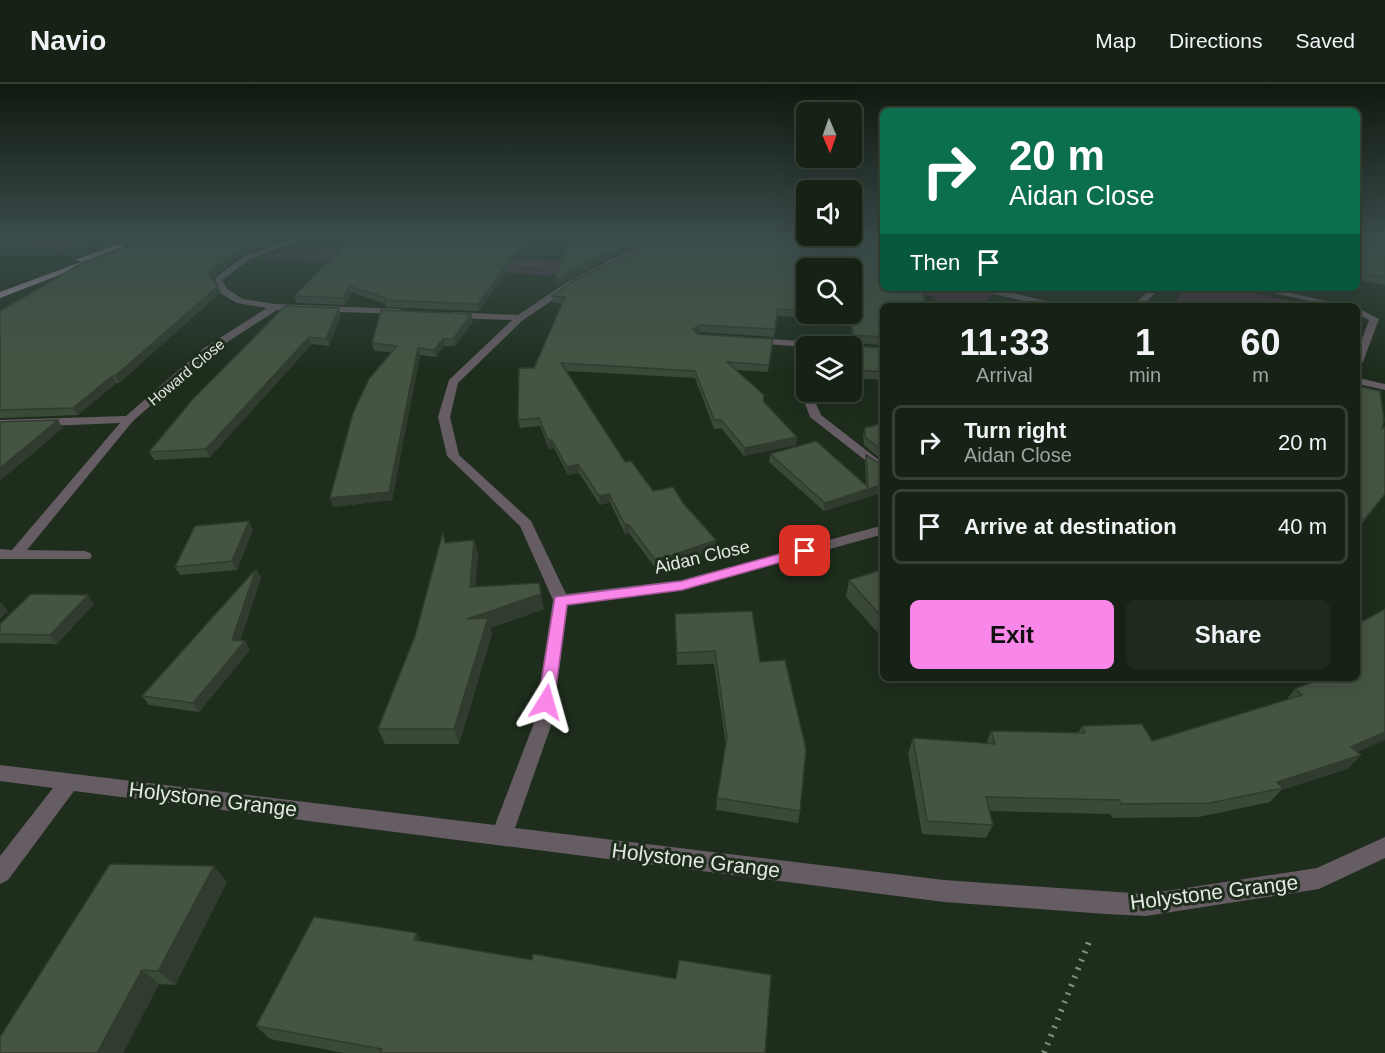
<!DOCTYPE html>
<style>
body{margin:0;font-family:Helvetica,sans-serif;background:#1f2a1e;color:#f1f3f6;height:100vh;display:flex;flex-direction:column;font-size:22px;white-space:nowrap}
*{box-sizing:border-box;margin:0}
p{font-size:20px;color:#9ea4a0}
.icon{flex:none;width:33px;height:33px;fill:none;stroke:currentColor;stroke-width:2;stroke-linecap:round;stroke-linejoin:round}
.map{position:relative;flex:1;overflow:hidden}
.sheet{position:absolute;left:880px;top:219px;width:480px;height:378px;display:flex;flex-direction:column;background:#162215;border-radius:9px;box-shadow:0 6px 24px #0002,0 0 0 2px #353f34}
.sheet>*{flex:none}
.banner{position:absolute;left:880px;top:24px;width:480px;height:183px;border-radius:9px;box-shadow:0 6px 24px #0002,0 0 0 2px #353f34;background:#0b6e4f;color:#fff;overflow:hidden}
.needle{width:39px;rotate:178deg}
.fabs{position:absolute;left:796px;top:18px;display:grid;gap:12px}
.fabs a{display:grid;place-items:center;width:66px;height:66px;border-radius:9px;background:#162215;box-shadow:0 6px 24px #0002,0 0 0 2px #353f34;font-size:30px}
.pin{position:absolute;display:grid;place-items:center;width:51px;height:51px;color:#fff;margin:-26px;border-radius:12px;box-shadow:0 3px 9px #0006}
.me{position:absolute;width:66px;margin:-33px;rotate:8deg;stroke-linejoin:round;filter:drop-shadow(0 0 4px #0008)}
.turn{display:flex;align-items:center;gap:21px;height:126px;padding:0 30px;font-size:27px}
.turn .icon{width:78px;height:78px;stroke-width:2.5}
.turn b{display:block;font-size:42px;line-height:51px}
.then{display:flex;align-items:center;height:57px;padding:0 30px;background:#0003;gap:12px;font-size:22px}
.eta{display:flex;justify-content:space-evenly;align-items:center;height:102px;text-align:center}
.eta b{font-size:36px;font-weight:700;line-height:42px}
.button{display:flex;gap:12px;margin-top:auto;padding:12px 30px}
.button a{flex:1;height:69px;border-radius:9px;background:#f987e9;color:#111;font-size:24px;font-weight:700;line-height:69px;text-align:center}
.button a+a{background:#1f2a1e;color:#f1f3f6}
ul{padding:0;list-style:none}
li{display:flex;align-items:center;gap:18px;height:75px;margin:0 12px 9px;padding:0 18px;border:3px solid #353f34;border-radius:9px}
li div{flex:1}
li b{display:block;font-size:22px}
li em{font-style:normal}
header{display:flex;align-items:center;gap:36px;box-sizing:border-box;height:84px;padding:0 30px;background:#162215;border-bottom:2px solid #353f34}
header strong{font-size:28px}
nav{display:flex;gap:33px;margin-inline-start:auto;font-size:21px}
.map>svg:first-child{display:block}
.green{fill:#4a3146}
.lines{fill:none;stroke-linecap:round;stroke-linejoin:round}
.path-far1{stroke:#859183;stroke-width:2;stroke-dasharray:1 2;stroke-linecap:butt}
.path{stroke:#859183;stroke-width:6;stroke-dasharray:2 7;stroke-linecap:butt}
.lane{fill:#665c64;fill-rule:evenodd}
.street{fill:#665c64;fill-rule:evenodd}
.primary{fill:#a38f9f;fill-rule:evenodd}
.wall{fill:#3b4939;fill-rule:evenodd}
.shaded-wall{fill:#303c2e}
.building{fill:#455542;stroke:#303c2e;stroke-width:1.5}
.route{fill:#f987e9;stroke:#a25897;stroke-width:1.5}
.labels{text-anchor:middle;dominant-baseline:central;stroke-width:6;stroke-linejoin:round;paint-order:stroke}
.far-street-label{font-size:15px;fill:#e0eade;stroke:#1e2d1c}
.street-label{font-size:18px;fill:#e0eade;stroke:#1e2d1c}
.near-street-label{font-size:21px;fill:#e0eade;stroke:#1e2d1c}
</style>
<header>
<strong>Navio</strong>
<nav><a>Map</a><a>Directions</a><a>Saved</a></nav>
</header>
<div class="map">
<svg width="1385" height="969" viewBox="0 0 1385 969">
<rect width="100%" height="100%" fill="#1e2d1c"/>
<path class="green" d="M 0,153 L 100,153 L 64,166 L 0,159 Z
M 291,163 L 590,178 L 563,192 L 262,175 Z
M 852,191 L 884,204 L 1002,204 L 979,222 L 945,222 L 931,212 L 852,208 Z
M 1186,204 L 1229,204 L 1314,222 L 1171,222 Z"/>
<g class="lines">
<path class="path-far1" d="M 325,169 L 342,170
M 508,179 L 546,182"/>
<path class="path" d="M 1044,969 L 1091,853"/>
<path class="lane" d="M 755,254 L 836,259 L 841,262 L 807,263 L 752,259 L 750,257 Z"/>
<path class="street" d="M 296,153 L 307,153 L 249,176 L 222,196 L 227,205 L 243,215 L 275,220 L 399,225 L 402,226 L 402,230 L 277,226 L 212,268 L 133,337 L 27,466 L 85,467 L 90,469 L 92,472 L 90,475 L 0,475 L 0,465 L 12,466 L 120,339 L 0,344 L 0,336 L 126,332 L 204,264 L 267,224 L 237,219 L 220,209 L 215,194 L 243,173 Z
M 667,153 L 678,153 L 640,168 L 575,201 L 523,236 L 458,299 L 450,333 L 459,371 L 531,437 L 566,510 L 682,496 L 884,441 L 884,450 L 682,506 L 568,520 L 552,639 L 515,744 L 944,796 L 1146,810 L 1317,784 L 1385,753 L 1385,774 L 1319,805 L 1146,832 L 1105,830 L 944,818 L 74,707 L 8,796 L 0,800 L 0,772 L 53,704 L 0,697 L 0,681 L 495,741 L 534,639 L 553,516 L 520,442 L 447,372 L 438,333 L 449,296 L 512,236 L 453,234 L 448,231 L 453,228 L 518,231 L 569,197 L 634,164 Z
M 1151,204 L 1160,204 L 1142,222 L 1133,222 Z
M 1251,204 L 1268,204 L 1349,222 L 1332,222 Z
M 997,205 L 1058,220 L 1059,222 L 1044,222 L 994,210 L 993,208 Z
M 1358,224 L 1379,235 L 1363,278 L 1358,281 L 1358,266 L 1369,236 L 1358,230 Z
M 803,257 L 808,260 L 807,308 L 811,308 L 821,331 L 884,380 L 884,391 L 810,333 L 799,303 L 798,260 Z
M 1358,294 L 1385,300 L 1385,306 L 1358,300 Z"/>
<path class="primary" d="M 138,153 L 149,153 L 82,178 L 75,176 Z
M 89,175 L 96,177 L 0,214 L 0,208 Z"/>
</g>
<path class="wall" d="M 343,153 L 531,153 L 479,227 L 386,223 L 385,220 L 351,208 L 345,221 L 297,219 L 294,212 L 348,158 Z
M 666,153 L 884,153 L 884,204 L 922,204 L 926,222 L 884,222 L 884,261 L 852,259 L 851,236 L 777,232 L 774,253 L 700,248 L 697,250 L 773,255 L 768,288 L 736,286 L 764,311 L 764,318 L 797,353 L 796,361 L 744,372 L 721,344 L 714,345 L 695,294 L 566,287 L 625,378 L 631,377 L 653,407 L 673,403 L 683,419 L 716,456 L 716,465 L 657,486 L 629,449 L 625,450 L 610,418 L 600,421 L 579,389 L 568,391 L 554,364 L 549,365 L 540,342 L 520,344 L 518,336 L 519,284 L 534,284 L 562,219 L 553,219 L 552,212 L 575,196 ZM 807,184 L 852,184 L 852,230 L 807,230 Z
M 1358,153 L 1385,153 L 1385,201 L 1358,196 Z
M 279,157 L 242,171 L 214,192 L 213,195 L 221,208 L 119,299 L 116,299 L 78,331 L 0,334 L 0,227 Z
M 341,231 L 329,262 L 312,260 L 210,373 L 154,376 L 149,368 L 193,315 Z
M 473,237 L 455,262 L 444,262 L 436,273 L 420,271 L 392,416 L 333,423 L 391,268 L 374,267 L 372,259 Z
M 853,262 L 884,264 L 884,296 L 853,294 L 852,269 Z
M 1358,302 L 1382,344 L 1385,410 L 1358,445 Z
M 884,339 L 884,378 L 864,361 L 863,352 L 865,344 Z
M 770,370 L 866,401 L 865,379 L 866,371 L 884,408 L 824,427 L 769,378 Z
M 253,445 L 237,486 L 180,491 L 175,483 Z
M 474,456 L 478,471 L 475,503 L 544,525 L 490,544 L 492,550 L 459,660 L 385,660 L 378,645 L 415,552 L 446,458 Z
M 256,485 L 261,494 L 240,557 L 250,566 L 199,628 L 149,621 L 142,612 Z
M 884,485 L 884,545 L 877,548 L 846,513 L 849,496 Z
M 94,520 L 57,560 L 0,559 L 0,540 Z
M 675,530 L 760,578 L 800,727 L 798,739 L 716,726 L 717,714 L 726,661 L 714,580 L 677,581 Z
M 1322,594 L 1357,668 L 1361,671 L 1347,685 L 1281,706 L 1270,718 L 1199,733 L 1112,734 L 1110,730 L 989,727 L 993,741 L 986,754 L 922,750 L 908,669 L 913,654 L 986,660 L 991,647 L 1078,649 L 1082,642 L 1152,657 L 1286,616 L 1295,605 Z
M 227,798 L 175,901 L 159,900 L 123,969 L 0,969 Z
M 421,857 L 765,969 L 344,969 L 270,955 L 256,942 Z"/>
<path class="shaded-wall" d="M 129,153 L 149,153 L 125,162 L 122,156 Z
M 272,153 L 283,153 L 279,157 L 242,171 L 214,192 L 212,197 L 209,191 L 211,186 L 240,165 Z
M 526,153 L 531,153 L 479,227 L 478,220 Z
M 641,153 L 660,153 L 633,162 L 556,203 L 555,196 L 633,156 Z
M 218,202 L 221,208 L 119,299 L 115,292 Z
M 349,202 L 351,208 L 345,221 L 343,214 Z
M 339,224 L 341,231 L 329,262 L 326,255 Z
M 471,230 L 473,237 L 455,262 L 453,255 Z
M 700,241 L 700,248 L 693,253 L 693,245 Z
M 309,253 L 312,260 L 210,373 L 206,365 Z
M 443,255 L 444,262 L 436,273 L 434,266 Z
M 418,264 L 420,271 L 392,416 L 333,423 L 330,414 Z
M 112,292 L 116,299 L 78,331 L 73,324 Z
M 58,336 L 63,344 L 0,397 L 0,384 Z
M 797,353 L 796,361 L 744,372 L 745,364 Z
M 548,356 L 552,356 L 554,364 L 549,365 Z
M 578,380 L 579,389 L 568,391 L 567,383 Z
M 884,400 L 884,408 L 824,427 L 825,419 Z
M 609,410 L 610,418 L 600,421 L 599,412 Z
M 249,437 L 253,445 L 237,486 L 232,477 Z
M 628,440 L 629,449 L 625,450 L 625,441 Z
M 474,456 L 478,471 L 474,518 L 470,503 Z
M 716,456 L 716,465 L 657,486 L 656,477 Z
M 256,485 L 261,494 L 237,565 L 232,556 Z
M 541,510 L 544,525 L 490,544 L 492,550 L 459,660 L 454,645 L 467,535 Z
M 88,511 L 94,520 L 57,560 L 50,551 Z
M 1,518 L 8,527 L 0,535 L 0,519 Z
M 884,530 L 884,545 L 877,548 L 880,531 Z
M 245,557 L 250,566 L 199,628 L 193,619 Z
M 1385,648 L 1385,656 L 1337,677 L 1351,663 Z
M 1361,671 L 1347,685 L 1281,706 L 1283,704 L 1277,698 Z
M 214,782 L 227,798 L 175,901 L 158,887 Z
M 417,849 L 425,864 L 414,856 Z
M 142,886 L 159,900 L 123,969 L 97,969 Z"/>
<path class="building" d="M 153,153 L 272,153 L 240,165 L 211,186 L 209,191 L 218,202 L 115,292 L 112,292 L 73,324 L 0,326 L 0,227 L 82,179 Z
M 347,153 L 526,153 L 478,220 L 384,216 L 385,214 L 349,202 L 343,214 L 294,212 L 350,156 Z
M 571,153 L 641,153 L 633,156 L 555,196 Z
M 666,153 L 884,153 L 884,204 L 922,204 L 926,222 L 884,222 L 884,253 L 853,251 L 852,230 L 852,184 L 807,184 L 807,227 L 778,225 L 775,245 L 700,241 L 693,245 L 697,250 L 773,255 L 769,281 L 727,278 L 764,311 L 763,317 L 797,353 L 745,364 L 721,336 L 714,336 L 695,287 L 561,279 L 625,378 L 631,377 L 653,407 L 673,403 L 683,419 L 716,456 L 656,477 L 628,440 L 625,441 L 609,410 L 599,412 L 578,380 L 567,383 L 552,356 L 548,356 L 539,334 L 518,336 L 519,284 L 534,284 L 565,213 L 552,212 L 575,196 Z
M 1358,153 L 1385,153 L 1385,193 L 1358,188 Z
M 285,222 L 339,224 L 326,255 L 309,253 L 206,365 L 149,368 L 193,315 Z
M 381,226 L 471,230 L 453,255 L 443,255 L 434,266 L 418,264 L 389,408 L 330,414 L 353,329 L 369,295 L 397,262 L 372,259 Z
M 853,262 L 884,264 L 884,288 L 855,286 Z
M 1358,302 L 1380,307 L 1384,336 L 1382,344 L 1385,343 L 1385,410 L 1364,436 L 1358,433 Z
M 58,336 L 0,384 L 0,338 Z
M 884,339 L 884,368 L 865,353 L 865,344 Z
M 816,357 L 868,403 L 866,371 L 884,383 L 884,400 L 825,419 L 770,370 Z
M 249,437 L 232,477 L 175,483 L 195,442 Z
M 443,448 L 445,459 L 474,456 L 470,503 L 539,499 L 541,510 L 467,535 L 488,534 L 454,645 L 378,645 L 415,552 Z
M 256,485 L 232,556 L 245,557 L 193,619 L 142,612 Z
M 884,485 L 884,530 L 880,531 L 849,496 Z
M 31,510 L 88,511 L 50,551 L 0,550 L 0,540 Z
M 1385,525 L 1385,648 L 1351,663 L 1361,671 L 1277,698 L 1283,704 L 1210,719 L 1121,720 L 1119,716 L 986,713 L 993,741 L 927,737 L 913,654 L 995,660 L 991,647 L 1085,649 L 1082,642 L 1142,640 L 1152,657 L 1302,611 L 1295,605 L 1322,594 L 1358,594 L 1358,540 Z
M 752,527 L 760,578 L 785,576 L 806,665 L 800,727 L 717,714 L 727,653 L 715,567 L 677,569 L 675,530 Z
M 110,780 L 214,782 L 158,887 L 142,886 L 97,969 L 0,969 L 0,953 Z
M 314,833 L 417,849 L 414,856 L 532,876 L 533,870 L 676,895 L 679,876 L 771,891 L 765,969 L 380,969 L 382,965 L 256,942 Z"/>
<linearGradient id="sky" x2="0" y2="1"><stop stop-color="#10190f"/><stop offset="0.53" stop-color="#3b4c4b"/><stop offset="1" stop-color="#3b4c4b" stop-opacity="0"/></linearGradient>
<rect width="1385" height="289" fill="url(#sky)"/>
<path class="route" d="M 805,463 L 810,464 L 812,467 L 810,470 L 682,506 L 567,521 L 554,618 L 552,623 L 546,625 L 540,623 L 538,618 L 555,513 L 682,497 Z"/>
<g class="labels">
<g class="far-street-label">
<text transform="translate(186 288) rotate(-40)">Howard Close</text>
</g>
<g class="street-label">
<text transform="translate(702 473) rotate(-13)">Aidan Close</text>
</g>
<g class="near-street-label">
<text transform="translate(213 715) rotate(7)">Holystone Grange</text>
<text transform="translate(696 776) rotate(7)">Holystone Grange</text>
<text transform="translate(1214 808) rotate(-7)">Holystone Grange</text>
</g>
</g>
</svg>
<div class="fabs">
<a><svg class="needle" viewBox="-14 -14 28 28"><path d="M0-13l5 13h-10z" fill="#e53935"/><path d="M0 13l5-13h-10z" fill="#9ea4a0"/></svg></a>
<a><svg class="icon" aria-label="sound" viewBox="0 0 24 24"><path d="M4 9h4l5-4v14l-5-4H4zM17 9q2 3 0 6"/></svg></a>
<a><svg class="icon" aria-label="search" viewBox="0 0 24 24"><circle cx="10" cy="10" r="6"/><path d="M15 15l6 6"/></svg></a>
<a><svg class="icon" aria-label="layers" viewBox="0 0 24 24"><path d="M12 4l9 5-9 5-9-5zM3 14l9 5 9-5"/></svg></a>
</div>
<div class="pin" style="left:805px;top:467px;background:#d93025"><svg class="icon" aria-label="arrive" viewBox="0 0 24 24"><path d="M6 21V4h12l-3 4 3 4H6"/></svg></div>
<svg class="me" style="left:546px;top:618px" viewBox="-20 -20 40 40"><path d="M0-17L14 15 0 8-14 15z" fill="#f987e9" stroke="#fff" stroke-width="4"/></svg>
<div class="banner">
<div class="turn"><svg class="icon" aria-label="right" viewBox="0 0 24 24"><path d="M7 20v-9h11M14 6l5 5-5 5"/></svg><div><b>20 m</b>Aidan Close</div></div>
<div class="then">Then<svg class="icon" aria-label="arrive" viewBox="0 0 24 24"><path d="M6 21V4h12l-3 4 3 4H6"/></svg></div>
</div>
<section class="sheet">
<div class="eta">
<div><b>11:33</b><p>Arrival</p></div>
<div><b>1</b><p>min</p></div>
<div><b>60</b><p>m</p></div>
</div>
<ul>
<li><svg class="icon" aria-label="right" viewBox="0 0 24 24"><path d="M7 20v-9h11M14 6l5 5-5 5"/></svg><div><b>Turn right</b><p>Aidan Close</p></div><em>20 m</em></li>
<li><svg class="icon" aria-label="arrive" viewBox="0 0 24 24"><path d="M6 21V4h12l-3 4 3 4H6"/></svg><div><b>Arrive at destination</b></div><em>40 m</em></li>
</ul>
<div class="button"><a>Exit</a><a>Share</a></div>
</section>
</div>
